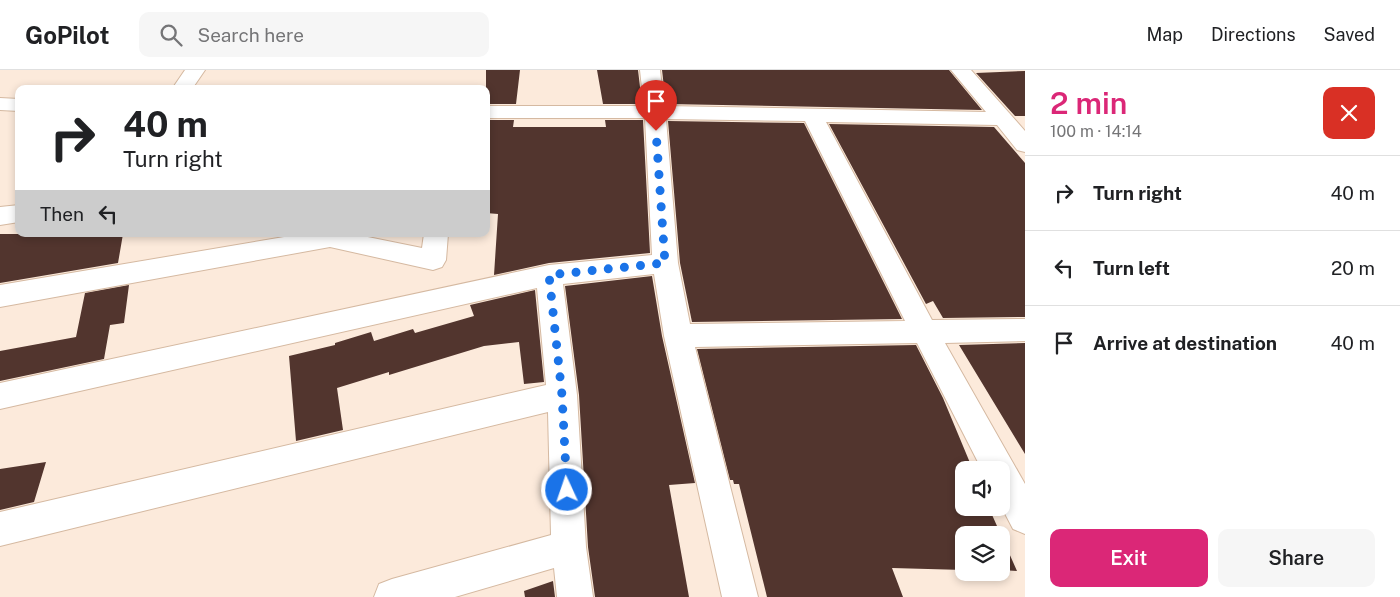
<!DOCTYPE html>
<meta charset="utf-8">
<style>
body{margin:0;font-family:"Public Sans",sans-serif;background:#f6f6f6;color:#202124;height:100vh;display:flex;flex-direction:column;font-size:19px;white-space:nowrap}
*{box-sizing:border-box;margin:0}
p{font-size:16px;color:#757577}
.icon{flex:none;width:28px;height:28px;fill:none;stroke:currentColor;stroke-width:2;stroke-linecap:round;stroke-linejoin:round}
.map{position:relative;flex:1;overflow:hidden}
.side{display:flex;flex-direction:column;background:#fff;width:375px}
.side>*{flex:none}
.guide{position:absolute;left:15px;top:15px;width:475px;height:152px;border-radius:10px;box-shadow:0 2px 8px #0003;background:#fff;color:#202124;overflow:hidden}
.fabs{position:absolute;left:955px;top:391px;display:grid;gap:10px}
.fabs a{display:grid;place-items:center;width:55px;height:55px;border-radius:10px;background:#fff;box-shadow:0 2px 8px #0003;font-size:25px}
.pin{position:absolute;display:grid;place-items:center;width:42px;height:42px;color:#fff;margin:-51px -21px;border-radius:50% 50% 50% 0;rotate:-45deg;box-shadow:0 0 5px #0007}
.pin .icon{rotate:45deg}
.me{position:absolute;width:55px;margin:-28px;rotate:357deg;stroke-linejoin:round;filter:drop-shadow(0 0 4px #0008)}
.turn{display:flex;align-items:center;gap:18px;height:105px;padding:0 25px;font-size:22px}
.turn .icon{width:65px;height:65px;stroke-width:2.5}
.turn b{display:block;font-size:35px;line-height:42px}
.then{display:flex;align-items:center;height:48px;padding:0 25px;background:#0003;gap:10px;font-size:19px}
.round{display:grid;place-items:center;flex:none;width:52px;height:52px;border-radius:10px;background:#f6f6f6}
.summary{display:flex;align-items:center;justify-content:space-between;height:85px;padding:0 25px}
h1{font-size:30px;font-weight:600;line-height:38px;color:#db2777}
.cta{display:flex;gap:10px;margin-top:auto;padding:10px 25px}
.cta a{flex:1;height:58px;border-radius:10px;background:#db2777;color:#fff;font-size:20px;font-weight:600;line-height:58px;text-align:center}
.cta a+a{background:#f6f6f6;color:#202124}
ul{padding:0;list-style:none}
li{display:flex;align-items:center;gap:15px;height:75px;padding:0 25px;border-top:1px solid #e0e0e0}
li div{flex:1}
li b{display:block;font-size:19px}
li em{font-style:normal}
header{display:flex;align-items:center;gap:30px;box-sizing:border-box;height:70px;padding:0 25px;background:#fff;border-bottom:1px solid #e0e0e0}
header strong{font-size:24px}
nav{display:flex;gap:28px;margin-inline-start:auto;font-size:18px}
.search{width:350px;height:45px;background:#f6f6f6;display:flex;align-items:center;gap:12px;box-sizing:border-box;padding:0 18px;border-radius:10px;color:#757577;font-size:19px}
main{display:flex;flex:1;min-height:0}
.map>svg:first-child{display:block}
.building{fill:#52352e}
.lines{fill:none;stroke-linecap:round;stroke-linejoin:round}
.minor-casing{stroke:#d5b9a1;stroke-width:2}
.minor{fill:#fff;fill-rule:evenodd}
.route{stroke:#1a73e8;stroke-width:9;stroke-dasharray:0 16.2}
</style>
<header>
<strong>GoPilot</strong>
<div class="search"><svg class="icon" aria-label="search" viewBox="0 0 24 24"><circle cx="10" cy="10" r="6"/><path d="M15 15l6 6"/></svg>Search here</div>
<nav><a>Map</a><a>Directions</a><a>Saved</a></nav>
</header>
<main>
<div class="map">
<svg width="1025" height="527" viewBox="0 0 1025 527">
<rect width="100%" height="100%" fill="#fceadb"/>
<path class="building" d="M 486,0 L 520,0 L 516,34 L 486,34 Z
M 597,0 L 638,0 L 642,34 L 603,34 Z
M 662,0 L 949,0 L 982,40 L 666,34 Z
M 1025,1 L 1025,46 L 1015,46 L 976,3 Z
M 486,50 L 514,50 L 513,57 L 606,57 L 605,50 L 643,50 L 650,183 L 549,193 L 494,205 L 498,144 L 486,143 Z
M 668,51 L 804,53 L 902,249 L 692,252 L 680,193 Z
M 829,54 L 994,57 L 1025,93 L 1025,247 L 943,248 L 933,231 L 926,234 Z
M 0,164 L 123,164 L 118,193 L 0,213 Z
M 652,206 L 662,266 L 695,413 L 669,415 L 689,527 L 595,527 L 588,477 L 579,325 L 565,216 Z
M 129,215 L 124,253 L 110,255 L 104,289 L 0,311 L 0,281 L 76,267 L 85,223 Z
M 535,220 L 544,312 L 524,314 L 519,272 L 484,276 L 389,305 L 389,302 L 337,318 L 343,360 L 296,371 L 289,286 L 335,275 L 335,273 L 371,262 L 374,271 L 413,259 L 415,263 L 474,246 L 470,235 Z
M 1025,273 L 1025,384 L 959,275 Z
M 916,275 L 943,328 L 973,400 L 964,400 L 964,438 L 989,438 L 1017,501 L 1001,500 L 1001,465 L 964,465 L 964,500 L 892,498 L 903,527 L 767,527 L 739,414 L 734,414 L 733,410 L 730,410 L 697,279 Z
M 46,392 L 34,432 L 0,440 L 0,399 Z
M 553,511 L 555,527 L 525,527 L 524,521 Z"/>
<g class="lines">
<g class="minor-casing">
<path id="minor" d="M 185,0 L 205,0 L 192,19 L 172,19 Z
M 640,0 L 660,0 L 664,36 L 986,42 L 951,0 L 971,0 L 1025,61 L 1025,82 L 1017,80 L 997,55 L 826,52 L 932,250 L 1025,249 L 1025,271 L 945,273 L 1025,414 L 1025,464 L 1013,459 L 1001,436 L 1001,400 L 982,400 L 917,273 L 695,277 L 758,527 L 722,527 L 664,266 L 654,204 L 563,214 L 577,325 L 586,477 L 593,527 L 557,527 L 554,498 L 455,527 L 374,527 L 379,514 L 392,509 L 551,465 L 548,342 L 0,476 L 0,442 L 546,315 L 537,218 L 0,339 L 0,313 L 549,195 L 652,185 L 645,48 L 486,48 L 486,36 L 644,36 ZM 666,49 L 805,51 L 905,251 L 690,254 L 678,193 Z
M 0,28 L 19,29 L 19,41 L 0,40 Z
M 19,135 L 19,152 L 0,155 L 0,137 Z
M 302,164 L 353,164 L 422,178 L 424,164 L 448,164 L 446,190 L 442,197 L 433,200 L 330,177 L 0,237 L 0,215 Z"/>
</g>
<use href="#minor" class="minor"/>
</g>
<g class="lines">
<path class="route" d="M 567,420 L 562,325 L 549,205 L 665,193 L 656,61"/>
</g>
</svg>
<div class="fabs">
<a><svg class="icon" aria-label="sound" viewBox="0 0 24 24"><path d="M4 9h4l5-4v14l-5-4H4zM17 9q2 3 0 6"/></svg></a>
<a><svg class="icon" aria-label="layers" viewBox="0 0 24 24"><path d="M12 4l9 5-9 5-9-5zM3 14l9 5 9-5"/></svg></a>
</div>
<div class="pin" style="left:656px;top:61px;background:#d93025"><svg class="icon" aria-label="arrive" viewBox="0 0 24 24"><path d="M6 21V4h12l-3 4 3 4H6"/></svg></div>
<svg class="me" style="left:567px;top:420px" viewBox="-20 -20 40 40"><circle r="17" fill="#1a73e8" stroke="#fff" stroke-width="3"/><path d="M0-11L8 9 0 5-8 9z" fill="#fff"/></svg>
<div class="guide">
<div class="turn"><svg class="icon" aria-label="right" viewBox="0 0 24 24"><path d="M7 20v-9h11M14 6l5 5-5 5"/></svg><div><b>40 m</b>Turn right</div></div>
<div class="then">Then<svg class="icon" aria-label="left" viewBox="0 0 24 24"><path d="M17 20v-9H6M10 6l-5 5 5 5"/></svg></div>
</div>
</div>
<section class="side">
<div class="summary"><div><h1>2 min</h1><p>100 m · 14:14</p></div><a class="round" style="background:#d93025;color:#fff"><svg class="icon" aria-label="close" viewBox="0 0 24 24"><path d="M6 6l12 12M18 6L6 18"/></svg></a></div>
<ul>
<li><svg class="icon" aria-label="right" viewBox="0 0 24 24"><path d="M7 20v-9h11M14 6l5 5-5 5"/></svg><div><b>Turn right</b></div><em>40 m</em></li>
<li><svg class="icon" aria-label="left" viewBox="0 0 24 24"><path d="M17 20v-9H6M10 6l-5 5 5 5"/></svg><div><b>Turn left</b></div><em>20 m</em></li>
<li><svg class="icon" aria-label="arrive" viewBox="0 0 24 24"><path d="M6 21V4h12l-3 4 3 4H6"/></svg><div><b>Arrive at destination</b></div><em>40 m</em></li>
</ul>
<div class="cta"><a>Exit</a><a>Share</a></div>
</section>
</main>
